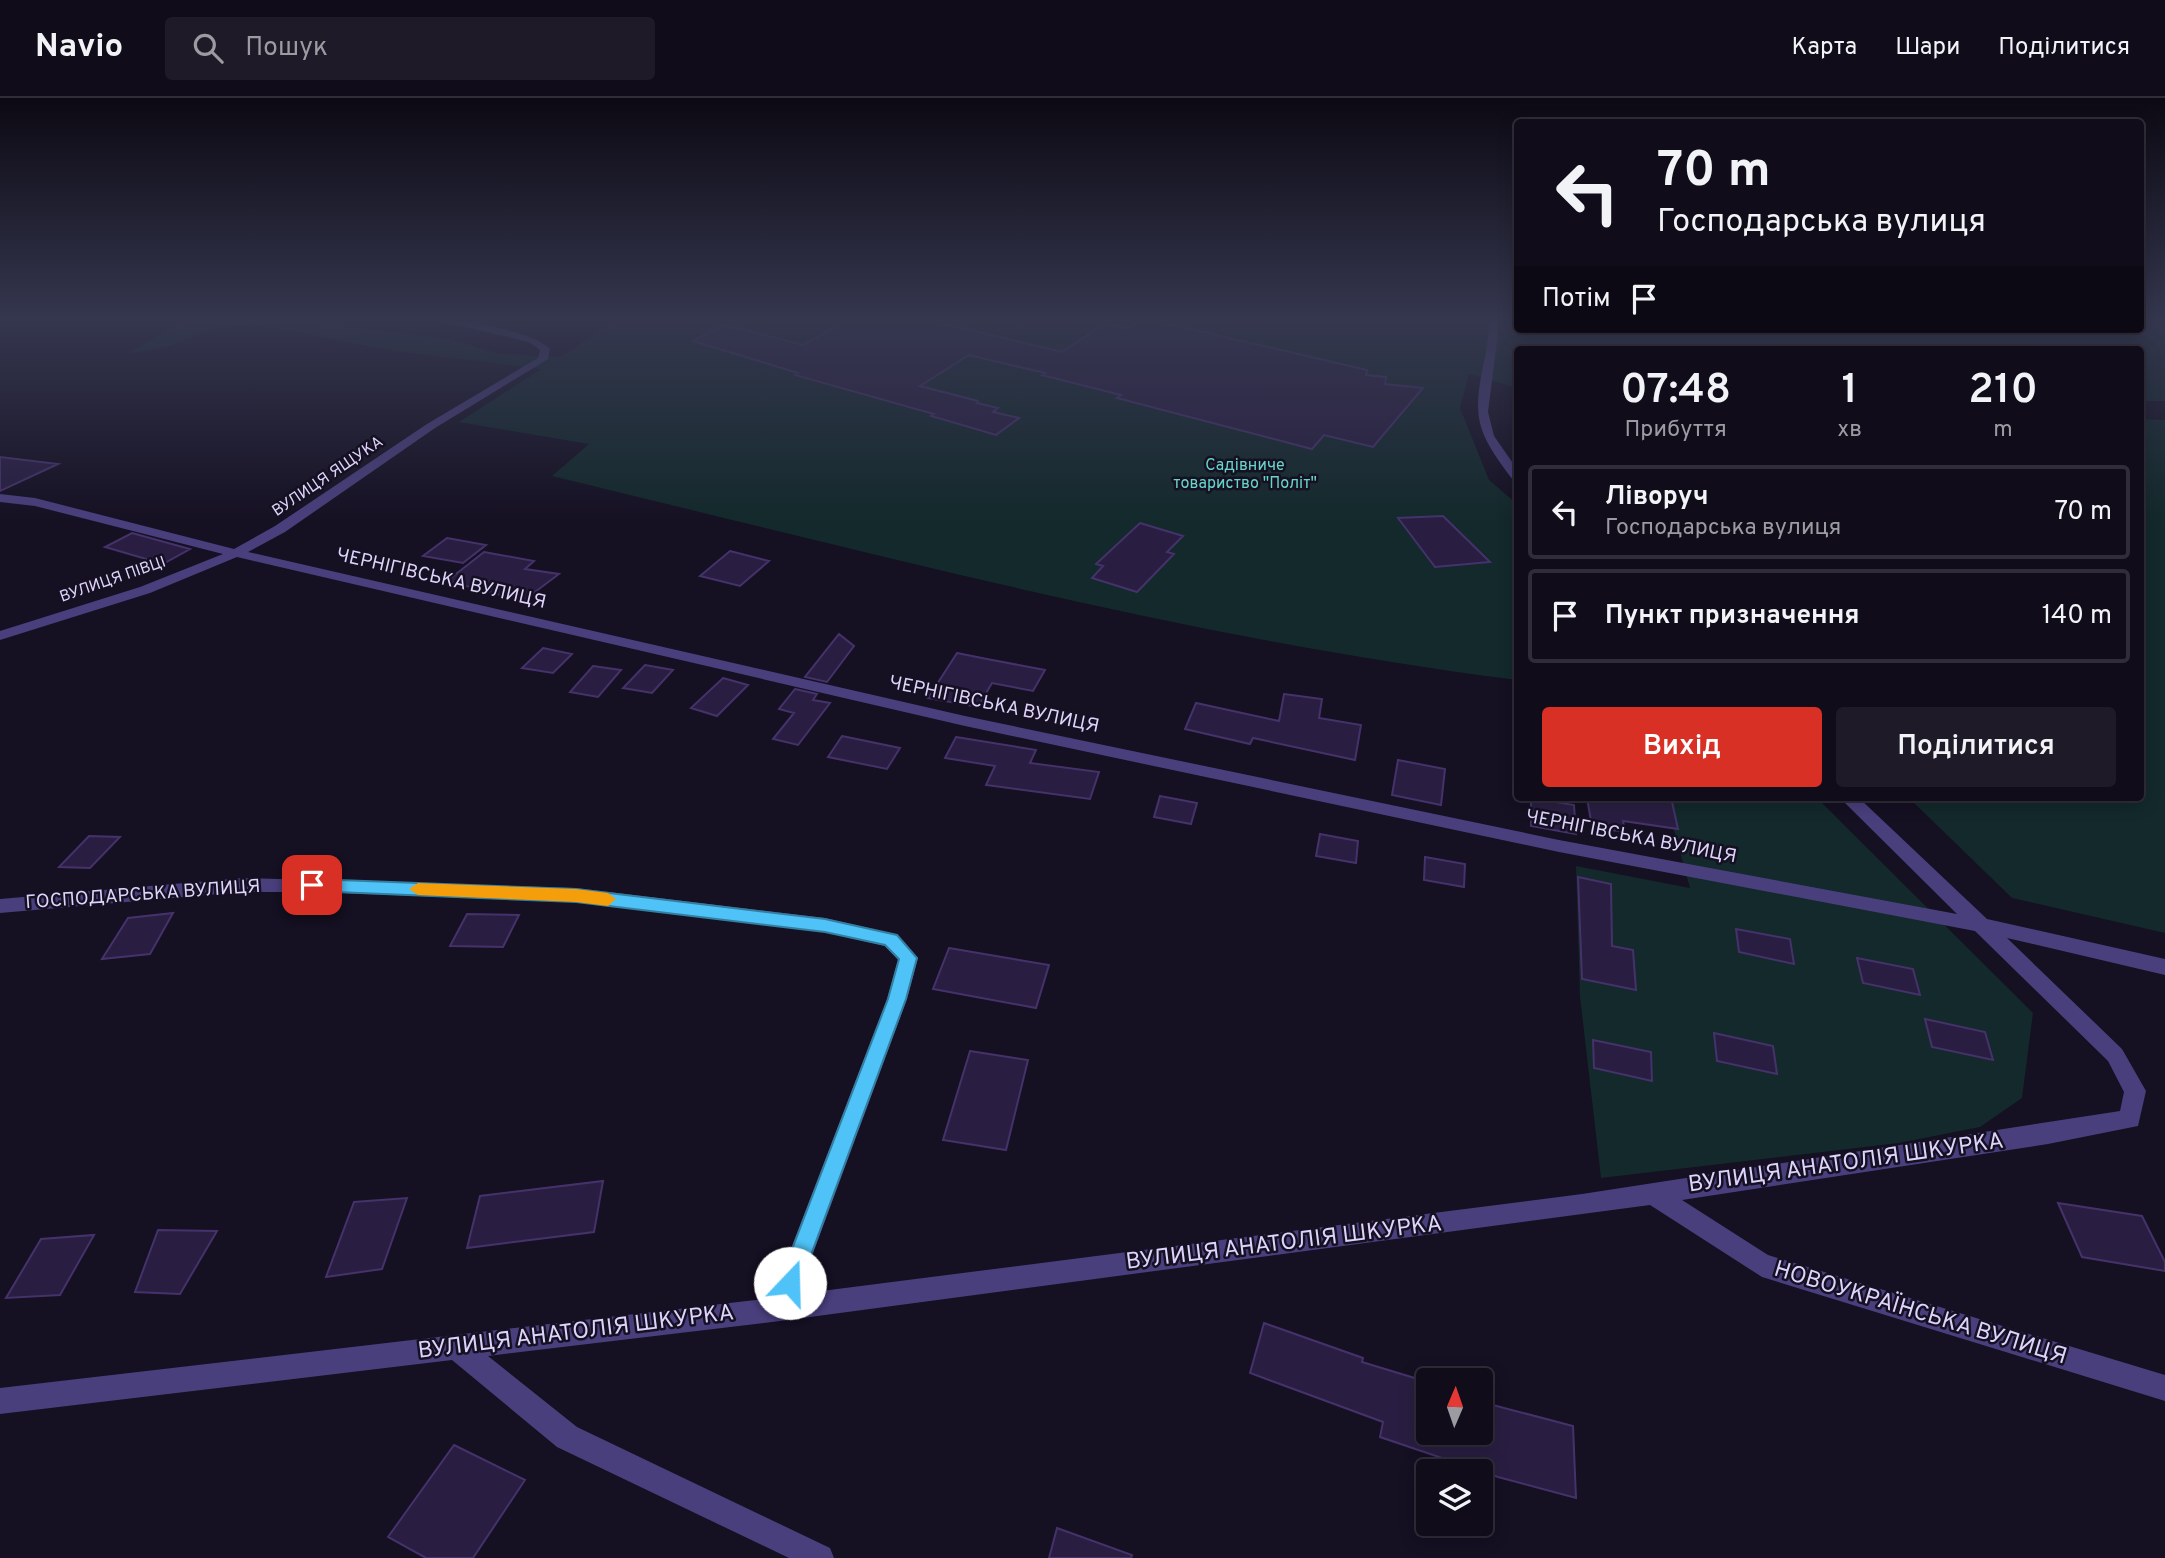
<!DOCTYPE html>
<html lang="uk">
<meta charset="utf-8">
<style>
body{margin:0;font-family:Overpass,sans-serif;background:#1e1a27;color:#f1f3f6;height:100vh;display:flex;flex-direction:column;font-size:26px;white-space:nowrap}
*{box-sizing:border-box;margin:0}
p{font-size:23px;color:#9c9ba2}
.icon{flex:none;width:38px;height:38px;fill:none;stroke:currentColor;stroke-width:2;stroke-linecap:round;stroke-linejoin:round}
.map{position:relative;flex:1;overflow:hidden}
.sheet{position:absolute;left:1514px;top:248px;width:630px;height:455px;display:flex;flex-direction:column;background:#100c1a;border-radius:7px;box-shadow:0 4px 18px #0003,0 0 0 2px #302c39}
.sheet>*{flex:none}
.top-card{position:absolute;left:1514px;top:21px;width:630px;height:214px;border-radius:7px;box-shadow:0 4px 18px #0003,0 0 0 2px #302c39;background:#100c1a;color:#f1f3f6;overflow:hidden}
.needle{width:46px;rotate:2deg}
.controls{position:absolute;left:1416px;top:1270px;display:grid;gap:14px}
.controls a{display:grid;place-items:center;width:77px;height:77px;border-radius:7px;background:#100c1a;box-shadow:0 4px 18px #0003,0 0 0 2px #302c39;font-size:35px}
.pin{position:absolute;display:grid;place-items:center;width:60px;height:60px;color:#fff;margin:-30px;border-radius:14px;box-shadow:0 4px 10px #0006}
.me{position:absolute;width:77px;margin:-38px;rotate:21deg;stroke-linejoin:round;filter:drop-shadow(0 0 5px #0008)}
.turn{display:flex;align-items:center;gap:24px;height:147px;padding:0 28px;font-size:32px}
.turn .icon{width:91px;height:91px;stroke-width:2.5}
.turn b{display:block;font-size:49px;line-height:60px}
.then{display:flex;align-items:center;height:66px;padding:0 28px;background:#0003;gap:14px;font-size:26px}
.eta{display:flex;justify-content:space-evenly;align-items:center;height:119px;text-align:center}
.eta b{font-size:42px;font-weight:600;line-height:49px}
.action{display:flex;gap:14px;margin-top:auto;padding:14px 28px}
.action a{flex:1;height:80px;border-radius:7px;background:#d93025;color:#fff;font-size:28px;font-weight:600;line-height:80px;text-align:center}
.action a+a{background:#1e1a27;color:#f1f3f6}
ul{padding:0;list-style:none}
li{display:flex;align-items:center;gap:21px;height:94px;margin:0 14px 10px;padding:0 14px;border:4px solid #302c39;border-radius:7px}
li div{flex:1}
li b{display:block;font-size:26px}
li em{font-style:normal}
header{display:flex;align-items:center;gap:42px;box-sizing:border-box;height:98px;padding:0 35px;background:#100c1a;border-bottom:2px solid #302c39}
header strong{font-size:33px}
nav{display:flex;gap:38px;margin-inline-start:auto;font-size:24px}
.search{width:490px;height:63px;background:#1e1a27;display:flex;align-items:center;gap:18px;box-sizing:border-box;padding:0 24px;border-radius:7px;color:#9c9ba2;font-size:26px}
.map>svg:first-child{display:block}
.green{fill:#13292b}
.building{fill:#291e41;stroke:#45326b;stroke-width:2}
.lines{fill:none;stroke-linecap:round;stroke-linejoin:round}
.minor{fill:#493f7d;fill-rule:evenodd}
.route{fill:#4fc3f7;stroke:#337fa1;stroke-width:2}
.slow{fill:#f59e0b}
.labels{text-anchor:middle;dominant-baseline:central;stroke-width:5;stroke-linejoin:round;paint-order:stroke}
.far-park-label{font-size:16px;fill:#67d5c8;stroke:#151022}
.far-street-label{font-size:16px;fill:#ded4fb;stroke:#151022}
.street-label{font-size:19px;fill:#ded4fb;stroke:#151022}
.near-street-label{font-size:23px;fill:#ded4fb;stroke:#151022}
</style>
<header>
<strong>Navio</strong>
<div class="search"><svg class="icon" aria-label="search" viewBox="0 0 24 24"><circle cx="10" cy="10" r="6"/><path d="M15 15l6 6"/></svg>Пошук</div>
<nav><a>Карта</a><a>Шари</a><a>Поділитися</a></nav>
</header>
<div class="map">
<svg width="2165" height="1460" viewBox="0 0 2165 1460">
<rect width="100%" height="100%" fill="#151022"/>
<path class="green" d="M 188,220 L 317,220 L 325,226 L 449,241 L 499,256 L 561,259 L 618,220 L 1517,220 L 1517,231 L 2140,231 L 2140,220 L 2165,220 L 2165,303 L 2140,303 L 2140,252 L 1517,252 L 1517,290 L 1469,276 L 1460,310 L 1489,382 L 1517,406 L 1517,582 C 1190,541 872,455 552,378 L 589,346 L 459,324 L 541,271 L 396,253 L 261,227 L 219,228 L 166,249 L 127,256 Z
M 2140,321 L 2165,322 L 2165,835 L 2012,800 L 1909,700 L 2140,700 Z
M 1665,700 L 1817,700 L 2033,915 L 2022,1000 L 1980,1029 L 1899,1045 L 1601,1080 L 1580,899 L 1576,768 L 1690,790 Z"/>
<path class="building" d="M 852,220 L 920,220 L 1062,254 L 1106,225 L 1128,230 L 1143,220 L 1367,272 L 1366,277 L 1386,279 L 1385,286 L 1423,290 L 1373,349 L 1324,337 L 1312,351 L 1117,300 L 1121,297 L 1042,277 L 1045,275 L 969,257 L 920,288 L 978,303 L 977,305 L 998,310 L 993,314 L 1019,320 L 996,337 L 931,318 L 934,316 L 795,277 L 798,275 L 693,243 L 725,227 L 803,247 Z
M 0,359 L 58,366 L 0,393 Z
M 1443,418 L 1490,464 L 1435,469 L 1398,420 Z
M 1140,425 L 1183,438 L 1167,454 L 1174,456 L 1137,494 L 1092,480 L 1103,468 L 1096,466 Z
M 132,435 L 179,448 L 190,451 L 163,466 L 105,449 Z
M 447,440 L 486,447 L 463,465 L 423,458 Z
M 730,453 L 769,463 L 740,488 L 700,478 Z
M 484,454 L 534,463 L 525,471 L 559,476 L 523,503 L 447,483 Z
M 839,536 L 854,548 L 827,584 L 805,579 Z
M 543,550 L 572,556 L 553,575 L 522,570 Z
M 957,555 L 987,561 L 1045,572 L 1033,593 L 992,585 L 978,609 L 928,600 Z
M 645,567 L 673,572 L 652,595 L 623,590 Z
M 593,568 L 621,572 L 598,599 L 570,594 Z
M 723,580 L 748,587 L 717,618 L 691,610 Z
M 795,591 L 817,596 L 813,602 L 830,605 L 798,647 L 773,641 L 794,615 L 779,611 Z
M 1284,596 L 1322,601 L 1319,620 L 1361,627 L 1355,662 L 1253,640 L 1250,646 L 1185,631 L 1196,605 L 1279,623 Z
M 842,638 L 900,650 L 887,671 L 828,659 Z
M 956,639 L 1036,652 L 1030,665 L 1099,674 L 1090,701 L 986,687 L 995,668 L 945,660 Z
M 1398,662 L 1445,671 L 1441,707 L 1392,697 Z
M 1160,698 L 1197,705 L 1191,726 L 1154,719 Z
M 1531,700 L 1574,707 L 1576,736 L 1531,728 Z
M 1587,700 L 1634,700 L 1672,704 L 1678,731 L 1623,723 L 1625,734 L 1592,729 Z
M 1320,736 L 1358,743 L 1356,765 L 1316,758 Z
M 89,738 L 120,739 L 90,770 L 59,769 Z
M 1425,759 L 1465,766 L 1464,789 L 1424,782 Z
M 1578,779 L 1611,786 L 1612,848 L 1633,852 L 1636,892 L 1582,881 Z
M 173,815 L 150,856 L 102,861 L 128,820 Z
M 467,816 L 519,817 L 503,849 L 450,848 Z
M 1736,831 L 1790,841 L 1794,866 L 1739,854 Z
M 949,850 L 1049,867 L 1036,910 L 933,891 Z
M 1857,860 L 1913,871 L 1920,897 L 1863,885 Z
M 1925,921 L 1985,934 L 1993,962 L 1932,949 Z
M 1714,935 L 1773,948 L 1777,976 L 1717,963 Z
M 1593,942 L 1651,954 L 1652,983 L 1594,970 Z
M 970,953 L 1028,962 L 1006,1052 L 943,1042 Z
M 603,1083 L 594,1134 L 467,1150 L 480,1098 Z
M 407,1100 L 382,1171 L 326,1179 L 354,1104 Z
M 2058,1105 L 2142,1118 L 2165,1164 L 2165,1173 L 2082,1159 Z
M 158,1132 L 217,1133 L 180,1196 L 135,1194 Z
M 94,1137 L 60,1197 L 6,1200 L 41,1141 Z
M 1264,1225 L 1363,1260 L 1362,1264 L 1428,1284 L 1428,1335 L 1493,1335 L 1493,1307 L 1573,1328 L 1576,1400 L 1498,1379 L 1380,1339 L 1383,1324 L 1250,1275 Z
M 454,1347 L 525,1382 L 473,1460 L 426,1460 L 388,1439 Z
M 1057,1430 L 1132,1457 L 1131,1460 L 1049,1460 Z"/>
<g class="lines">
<path class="minor" d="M 0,220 L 9,220 L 0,225 Z
M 427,220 C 455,220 531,232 550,251 L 548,261 L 435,330 L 285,434 L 248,454 L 965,618 L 1559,742 L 1957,816 L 1840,700 L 1859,700 L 1987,821 L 2165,861 L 2165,877 L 2007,840 L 2122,951 L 2146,993 L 2138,1028 L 2048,1046 L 1682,1102 L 1768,1157 L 2165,1277 L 2165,1303 L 1762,1179 L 1650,1107 L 780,1223 L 488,1258 L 577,1329 L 830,1450 L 834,1460 L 789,1460 L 557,1349 L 452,1262 L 0,1316 L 0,1290 L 772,1200 L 887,901 L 898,862 L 885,848 L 825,834 L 576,804 L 312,794 L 242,794 L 0,815 L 0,801 L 242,780 L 576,790 L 825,820 L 898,837 L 918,860 L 907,901 L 798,1196 L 1582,1096 L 2120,1013 L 2124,994 L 2108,963 L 1975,833 L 1559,754 L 965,628 L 237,459 L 150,495 L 0,542 L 0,533 L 140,489 L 223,456 L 35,408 L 0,404 L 0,396 L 35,400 L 234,451 L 275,428 L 427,326 L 538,260 L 540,252 L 529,244 Z
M 1490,220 L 1500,220 L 1488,314 L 1494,338 L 1517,371 L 1517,383 L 1513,382 C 1475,332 1472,319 1485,259 C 1488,246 1488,233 1490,220 Z"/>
</g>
<linearGradient id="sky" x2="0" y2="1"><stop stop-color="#0c0913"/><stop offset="0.52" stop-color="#35374f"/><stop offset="1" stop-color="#35374f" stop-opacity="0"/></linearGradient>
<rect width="2165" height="425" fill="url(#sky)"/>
<path class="route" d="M 312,781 L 576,791 L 825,821 L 897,837 L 917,860 L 906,901 L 798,1192 L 790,1196 L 782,1192 L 779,1185 L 888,901 L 899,861 L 885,847 L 825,834 L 576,804 L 312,793 L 304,787 Z"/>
<path class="slow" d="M 418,785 L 576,791 L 608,795 L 616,801 L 608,808 L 576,804 L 418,797 L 409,791 Z"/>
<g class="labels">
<g class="far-park-label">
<text x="1245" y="368">Садівниче<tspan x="1245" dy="18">товариство "Політ"</tspan></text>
</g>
<g class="far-street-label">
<text transform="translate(328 379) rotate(-34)">ВУЛИЦЯ ЯЩУКА</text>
<text transform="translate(113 482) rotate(-19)">ВУЛИЦЯ ПІВЦІ</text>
</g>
<g class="street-label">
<text transform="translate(441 481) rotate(13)">ЧЕРНІГІВСЬКА ВУЛИЦЯ</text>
<text transform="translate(994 607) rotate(12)">ЧЕРНІГІВСЬКА ВУЛИЦЯ</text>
<text transform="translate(1631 739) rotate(11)">ЧЕРНІГІВСЬКА ВУЛИЦЯ</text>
<text transform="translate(143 797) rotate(-4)">ГОСПОДАРСЬКА ВУЛИЦЯ</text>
</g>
<g class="near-street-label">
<text transform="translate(1846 1066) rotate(-8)">ВУЛИЦЯ АНАТОЛІЯ ШКУРКА</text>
<text transform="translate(1284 1146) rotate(-7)">ВУЛИЦЯ АНАТОЛІЯ ШКУРКА</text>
<text transform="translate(1920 1216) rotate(17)">НОВОУКРАЇНСЬКА ВУЛИЦЯ</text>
<text transform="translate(576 1235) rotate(-7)">ВУЛИЦЯ АНАТОЛІЯ ШКУРКА</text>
</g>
</g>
</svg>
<div class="controls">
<a><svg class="needle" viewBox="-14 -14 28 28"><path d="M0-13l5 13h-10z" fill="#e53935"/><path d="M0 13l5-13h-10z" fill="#9c9ba2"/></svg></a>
<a><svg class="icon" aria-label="layers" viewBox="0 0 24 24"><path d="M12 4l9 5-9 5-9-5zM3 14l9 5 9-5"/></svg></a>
</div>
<div class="pin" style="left:312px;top:787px;background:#d93025"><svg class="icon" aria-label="arrive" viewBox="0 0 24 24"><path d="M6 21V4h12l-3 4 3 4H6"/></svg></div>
<svg class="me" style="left:790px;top:1185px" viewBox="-20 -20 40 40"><circle r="19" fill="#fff"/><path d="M0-13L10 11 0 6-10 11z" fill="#4fc3f7"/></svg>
<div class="top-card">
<div class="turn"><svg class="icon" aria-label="left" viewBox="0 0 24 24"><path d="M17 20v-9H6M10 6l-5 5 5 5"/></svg><div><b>70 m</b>Господарська вулиця</div></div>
<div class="then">Потім<svg class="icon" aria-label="arrive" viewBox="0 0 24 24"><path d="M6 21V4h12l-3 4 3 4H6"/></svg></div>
</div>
<section class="sheet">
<div class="eta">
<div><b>07:48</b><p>Прибуття</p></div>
<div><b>1</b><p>хв</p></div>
<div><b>210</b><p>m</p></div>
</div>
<ul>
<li><svg class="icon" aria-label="left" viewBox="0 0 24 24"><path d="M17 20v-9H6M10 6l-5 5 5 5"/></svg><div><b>Ліворуч</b><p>Господарська вулиця</p></div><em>70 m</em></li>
<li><svg class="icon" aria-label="arrive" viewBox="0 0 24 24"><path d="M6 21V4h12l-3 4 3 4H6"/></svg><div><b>Пункт призначення</b></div><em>140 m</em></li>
</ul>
<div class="action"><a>Вихід</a><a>Поділитися</a></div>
</section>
</div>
